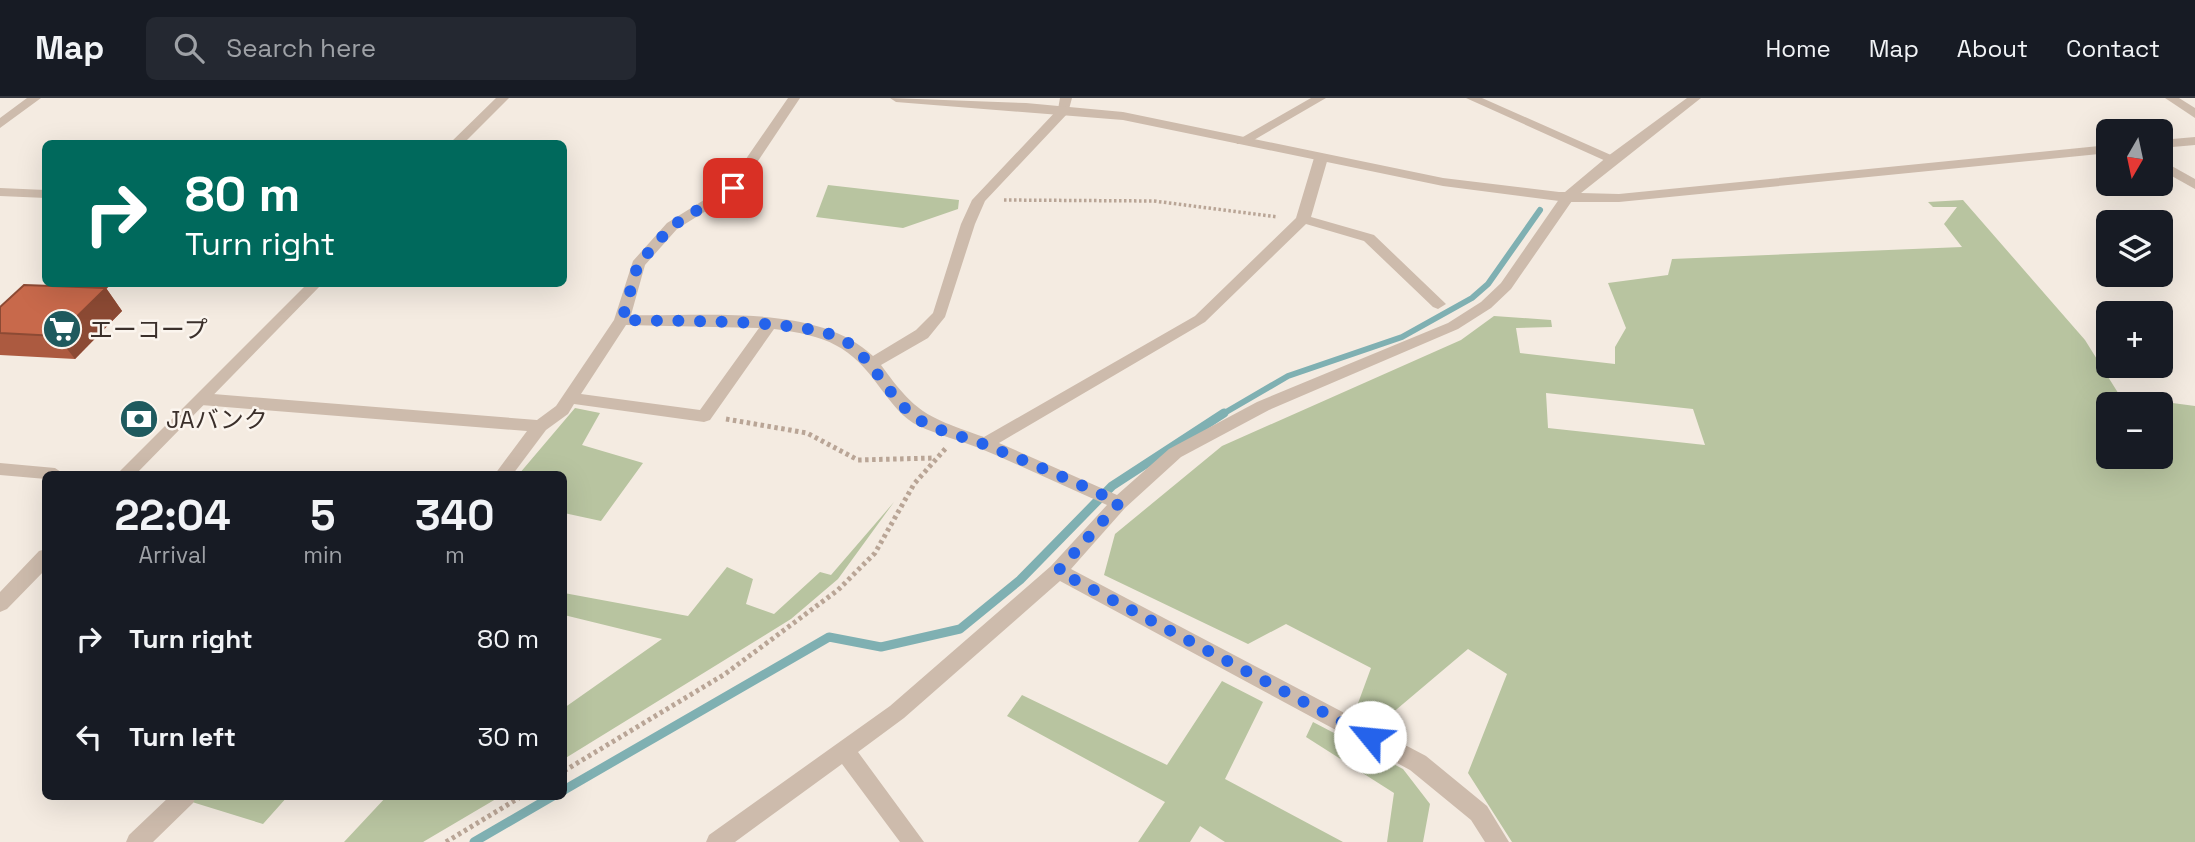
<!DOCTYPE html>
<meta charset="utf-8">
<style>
body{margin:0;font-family:"Space Grotesk","Noto Sans JP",sans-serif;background:#242831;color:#f1f3f6;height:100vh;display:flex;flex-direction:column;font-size:26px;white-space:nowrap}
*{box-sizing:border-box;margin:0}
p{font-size:23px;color:#9ea1a6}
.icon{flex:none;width:38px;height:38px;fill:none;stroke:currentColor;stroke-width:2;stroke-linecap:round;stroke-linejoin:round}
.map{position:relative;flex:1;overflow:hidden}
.side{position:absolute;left:42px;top:373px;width:525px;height:329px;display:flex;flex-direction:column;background:#171b24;border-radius:10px;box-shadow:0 7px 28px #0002}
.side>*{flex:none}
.top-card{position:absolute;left:42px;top:42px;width:525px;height:147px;border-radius:10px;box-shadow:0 7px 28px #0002;background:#00695c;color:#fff;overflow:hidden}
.needle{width:46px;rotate:189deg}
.fabs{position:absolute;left:2096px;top:21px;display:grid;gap:14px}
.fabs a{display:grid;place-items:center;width:77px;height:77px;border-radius:10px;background:#171b24;box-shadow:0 7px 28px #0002;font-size:35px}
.pin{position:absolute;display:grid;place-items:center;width:60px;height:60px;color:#fff;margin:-30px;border-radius:14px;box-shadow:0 4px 10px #0006}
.me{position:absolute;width:77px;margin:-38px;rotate:298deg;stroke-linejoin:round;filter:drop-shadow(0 0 5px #0008)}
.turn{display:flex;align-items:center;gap:24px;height:147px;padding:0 28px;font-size:32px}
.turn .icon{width:91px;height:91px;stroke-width:2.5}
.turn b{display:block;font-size:49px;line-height:60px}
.eta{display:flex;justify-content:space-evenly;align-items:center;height:119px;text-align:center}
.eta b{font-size:42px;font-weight:800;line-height:49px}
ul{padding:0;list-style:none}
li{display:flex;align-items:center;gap:21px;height:98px;padding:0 28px}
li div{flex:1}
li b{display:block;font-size:26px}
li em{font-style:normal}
header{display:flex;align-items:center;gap:42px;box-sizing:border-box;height:98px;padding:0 35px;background:#171b24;border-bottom:2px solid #363941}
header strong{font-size:33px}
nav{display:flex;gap:38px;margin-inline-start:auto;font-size:24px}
.search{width:490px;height:63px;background:#242831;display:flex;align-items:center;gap:18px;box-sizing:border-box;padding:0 24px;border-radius:10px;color:#9ea1a6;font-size:26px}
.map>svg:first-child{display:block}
.green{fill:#b8c4a0;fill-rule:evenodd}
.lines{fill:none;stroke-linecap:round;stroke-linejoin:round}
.stream-far1{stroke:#7fb0b2;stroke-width:6}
.stream{stroke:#7fb0b2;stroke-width:9}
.path-far1{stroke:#b9a596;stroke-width:3.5;stroke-dasharray:2.5 2.5;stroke-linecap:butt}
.path{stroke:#b9a596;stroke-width:5;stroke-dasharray:3.5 3.5;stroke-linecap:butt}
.minor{fill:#cdbbac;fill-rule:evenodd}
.tertiary{fill:#cdbbac;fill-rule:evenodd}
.wall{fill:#ac5a40}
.shaded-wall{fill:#8c4a34}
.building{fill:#c8694b;stroke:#8c4a34;stroke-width:2}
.route{stroke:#2563eb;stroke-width:12;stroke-dasharray:0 21.6}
.labels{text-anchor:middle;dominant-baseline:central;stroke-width:5;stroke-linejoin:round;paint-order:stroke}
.poi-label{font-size:24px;fill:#3b302b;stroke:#fbf5ee;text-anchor:start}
</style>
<header>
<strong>Map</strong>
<div class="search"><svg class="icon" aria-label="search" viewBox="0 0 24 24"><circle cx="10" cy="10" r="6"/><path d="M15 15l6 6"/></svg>Search here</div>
<nav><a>Home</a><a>Map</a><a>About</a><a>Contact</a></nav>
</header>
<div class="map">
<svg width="2195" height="744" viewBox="0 0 2195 744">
<rect width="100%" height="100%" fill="#f4ebe1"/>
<path class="green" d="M 828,87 L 959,102 L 958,111 L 903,130 L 816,119 Z
M 1963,102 L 2085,242 L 2120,298 L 2195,308 L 2195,744 L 1512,744 L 1468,675 L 1507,576 L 1468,551 L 1384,622 L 1357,608 L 1371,570 L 1286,526 L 1248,546 L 1104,477 L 1115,436 L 1222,348 L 1461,242 L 1494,218 L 1551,222 L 1552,229 L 1516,230 L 1520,255 L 1615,266 L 1615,249 L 1626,230 L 1608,185 L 1668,177 L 1672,161 L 1962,149 L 1944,126 L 1957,109 L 1933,109 L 1928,104 ZM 1546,295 L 1693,311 L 1705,347 L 1548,330 ZM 2161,306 L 2161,359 L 2109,359 L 2109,306 Z
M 575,310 L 600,315 L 582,347 L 643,365 L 601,423 L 564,415 L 564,376 L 519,376 Z
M 894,404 L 838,481 L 791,521 L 564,661 L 564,610 L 662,541 L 564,517 L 564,495 L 688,518 L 727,469 L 753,481 L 746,506 L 774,516 L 820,474 L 831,477 Z
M 1222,583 L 1263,604 L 1225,681 L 1343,744 L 1225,744 L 1200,728 L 1190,744 L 1138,744 L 1165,704 L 1007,618 L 1022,597 L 1167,667 Z
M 1313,624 L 1403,671 L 1430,706 L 1423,744 L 1387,744 L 1394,695 L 1306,639 Z
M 199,698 L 288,698 L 263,726 L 192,704 Z
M 387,698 L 501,698 L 423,744 L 344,744 Z"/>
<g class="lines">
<path class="stream-far1" d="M 1221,317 L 1288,278 L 1402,239 L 1472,200 L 1488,186 L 1540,112"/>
<path class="stream" d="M 564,692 L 829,539 L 881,549 L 960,531 L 1020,482 L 1112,388 L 1224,315
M 474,744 L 553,698"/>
<path class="path-far1" d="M 1004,102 L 1154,103 L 1278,119"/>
<path class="path" d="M 726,321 L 807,335 L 858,362 L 933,360
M 564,673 L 725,576 L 838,492 L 875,455 L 914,386 L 946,350
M 446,744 L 522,698"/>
<path class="minor" d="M 27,0 L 41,0 L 0,30 L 0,20 Z
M 788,0 L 800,0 L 738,93 L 677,131 L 645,167 L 631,217 C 703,219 818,205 873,258 L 916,232 L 933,215 L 961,126 L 972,102 L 1058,11 L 1060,0 L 1072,0 L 1068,15 L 985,103 L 975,126 L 945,219 L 928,240 L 881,267 C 917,317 928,319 984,339 L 1195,218 L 1296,120 L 1314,60 L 1321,56 L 1328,60 L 1311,119 L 1374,137 L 1446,206 L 1438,211 L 1433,209 L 1364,143 L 1306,126 L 1205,224 L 999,345 L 1117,397 L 1169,351 L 1257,304 L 1448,225 L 1481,204 L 1501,185 L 1562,97 L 1572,97 L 1574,100 L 1511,191 L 1491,210 L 1458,231 L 1269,312 L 1181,359 L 1125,410 L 1071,471 L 1426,658 L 1487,708 L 1509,744 L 1485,744 L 1471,722 L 1410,672 L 1060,483 L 904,620 L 858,654 L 924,744 L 900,744 L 842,666 L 735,744 L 706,744 L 709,737 L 890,608 L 1051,468 L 1107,407 C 1064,388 1022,368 979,350 C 959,342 938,337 919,328 C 903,321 891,304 881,291 C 850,247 827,238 774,231 L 710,322 L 704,324 L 574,306 L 568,316 L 546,332 L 513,376 L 495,376 L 527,333 L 201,307 L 193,301 L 201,295 L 537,322 L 556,308 L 614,222 L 633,163 L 667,125 L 728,87 ZM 626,227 L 759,230 L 700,312 L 581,296 Z
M 1311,0 L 1326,0 L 1247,46 L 1237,46 L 1236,43 Z
M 1466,0 L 1482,0 L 1620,61 L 1613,65 L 1608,64 Z
M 2165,0 L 2179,0 L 2195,10 L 2195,20 Z
M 2161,62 L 2195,81 L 2195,91 L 2161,72 Z
M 0,90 L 46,92 L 46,100 L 0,98 Z
M 0,365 L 55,370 L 64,376 L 46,376 L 46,381 L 0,377 Z
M 170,698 L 196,698 L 193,705 L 153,744 L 126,744 L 129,737 Z"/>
<path class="tertiary" d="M 496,0 L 509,0 L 463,46 L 449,46 Z
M 890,0 L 1026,5 L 1123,14 L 1443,80 L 1559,94 L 1565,94 L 1608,58 L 1687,0 L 1701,0 L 1581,95 L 1619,96 L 2109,47 L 2109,55 L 1619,104 L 1567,104 L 1443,88 L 1123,22 L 896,4 Z
M 2195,39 L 2195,47 L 2161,50 L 2161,42 Z
M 307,186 L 322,186 L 136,376 L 117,376 Z
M 46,451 L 46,471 L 7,511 L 0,514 L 0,494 L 39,453 Z"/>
</g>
<path class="wall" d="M 106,190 L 122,213 L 75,261 L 0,257 L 0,235 Z"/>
<path class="shaded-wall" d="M 106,190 L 122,213 L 75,261 L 57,238 Z"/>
<path class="building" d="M 24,187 L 106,190 L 57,238 L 0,235 L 0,209 Z"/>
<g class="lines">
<path class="route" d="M 733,90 L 672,128 L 638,166 L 622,222 C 669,224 812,219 847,244 C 877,266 894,309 923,324 C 943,335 967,339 988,348 C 1032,366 1077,384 1119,405 L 1058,473 L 1370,639"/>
</g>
<defs>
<g id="supermarket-disc" transform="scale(2.0125)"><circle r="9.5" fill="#1f5a5e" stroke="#fbf5ee"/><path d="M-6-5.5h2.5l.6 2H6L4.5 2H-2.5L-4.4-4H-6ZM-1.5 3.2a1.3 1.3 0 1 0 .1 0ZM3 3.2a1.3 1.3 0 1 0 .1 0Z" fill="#fff"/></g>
<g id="bank-disc" transform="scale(2.0125)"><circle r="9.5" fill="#1f5a5e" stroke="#fbf5ee"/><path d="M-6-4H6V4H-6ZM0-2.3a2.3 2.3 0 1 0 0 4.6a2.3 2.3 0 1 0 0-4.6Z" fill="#fff"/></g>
</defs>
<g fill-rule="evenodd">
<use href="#supermarket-disc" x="62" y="231"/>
<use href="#bank-disc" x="139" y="321"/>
</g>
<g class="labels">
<g class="poi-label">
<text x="89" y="231">エーコープ</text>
<text x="166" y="321">JAバンク</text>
</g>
</g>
</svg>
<div class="fabs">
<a><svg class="needle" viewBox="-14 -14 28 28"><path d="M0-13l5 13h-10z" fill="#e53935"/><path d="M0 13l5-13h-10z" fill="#9ea1a6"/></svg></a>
<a><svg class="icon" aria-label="layers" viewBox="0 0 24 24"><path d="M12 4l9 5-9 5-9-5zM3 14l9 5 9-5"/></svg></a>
<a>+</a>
<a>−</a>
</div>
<div class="pin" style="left:733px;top:90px;background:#d93025"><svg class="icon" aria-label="arrive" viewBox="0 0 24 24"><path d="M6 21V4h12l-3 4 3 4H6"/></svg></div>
<svg class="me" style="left:1370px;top:639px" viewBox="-20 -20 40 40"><circle r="19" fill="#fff"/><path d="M0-13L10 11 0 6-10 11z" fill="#2563eb"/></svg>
<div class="top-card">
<div class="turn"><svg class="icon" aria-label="right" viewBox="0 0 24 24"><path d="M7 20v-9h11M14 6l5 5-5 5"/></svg><div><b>80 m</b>Turn right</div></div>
</div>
<section class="side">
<div class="eta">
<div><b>22:04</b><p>Arrival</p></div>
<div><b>5</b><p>min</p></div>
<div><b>340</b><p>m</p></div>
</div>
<ul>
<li><svg class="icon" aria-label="right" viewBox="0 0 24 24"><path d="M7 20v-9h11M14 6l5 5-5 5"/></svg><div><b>Turn right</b></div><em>80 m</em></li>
<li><svg class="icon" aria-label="left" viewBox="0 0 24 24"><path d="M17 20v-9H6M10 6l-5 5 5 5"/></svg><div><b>Turn left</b></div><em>30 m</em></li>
</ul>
</section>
</div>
